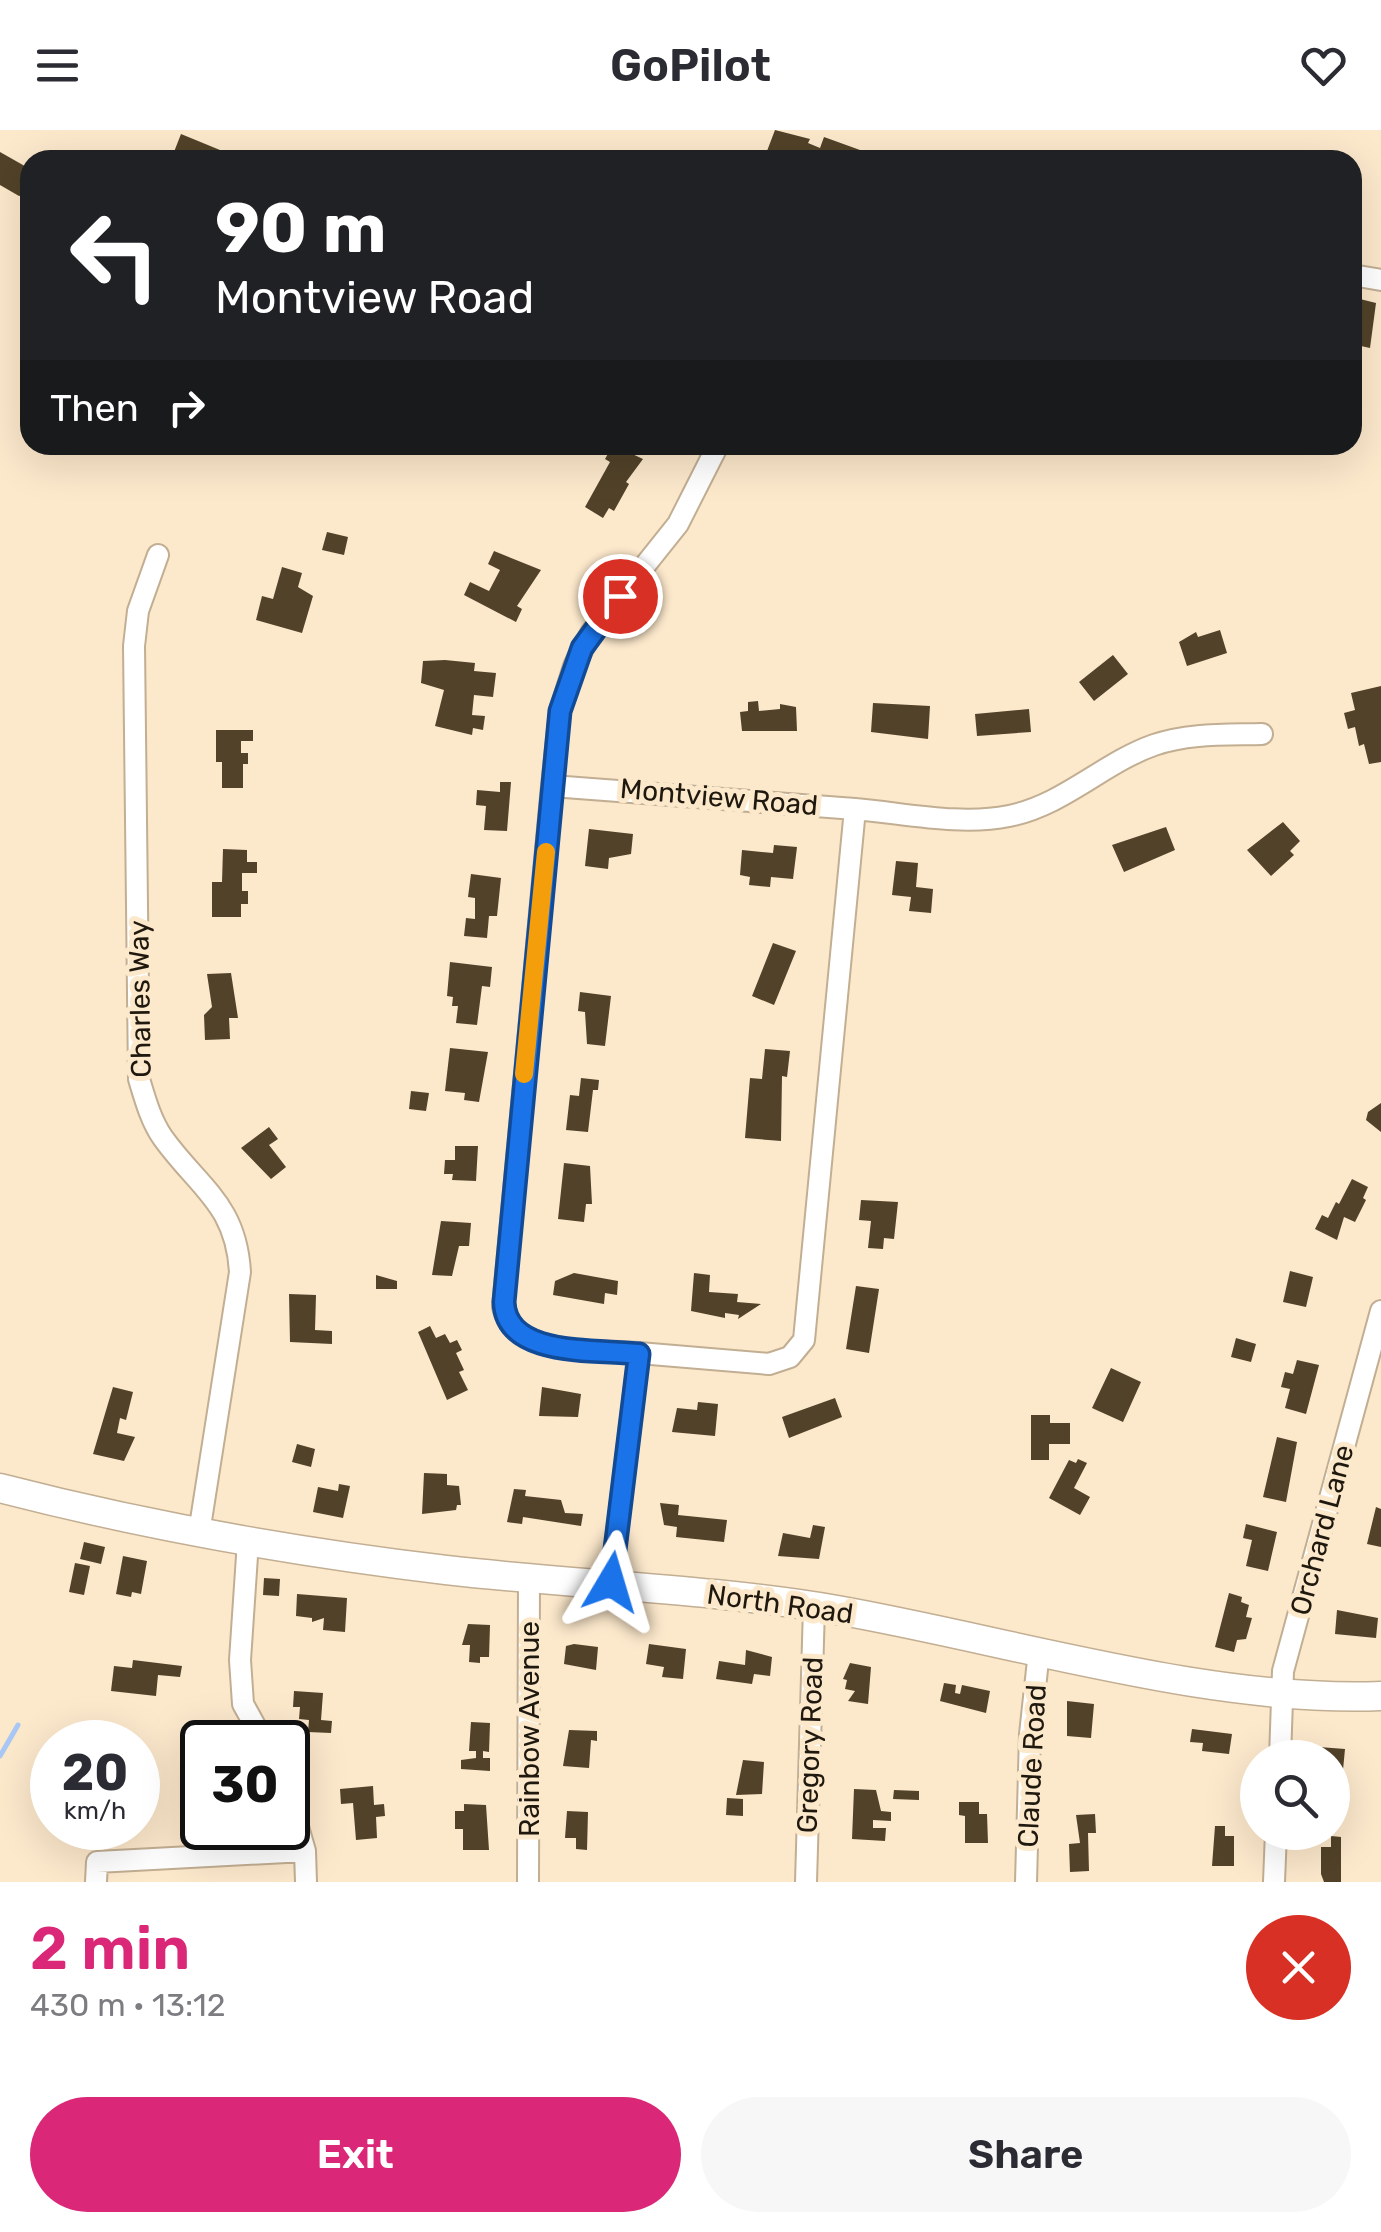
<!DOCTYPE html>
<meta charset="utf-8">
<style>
body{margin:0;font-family:Rubik,sans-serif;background:#f7f7f7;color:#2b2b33;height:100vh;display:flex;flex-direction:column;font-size:38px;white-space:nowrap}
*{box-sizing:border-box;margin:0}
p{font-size:32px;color:#7c7c81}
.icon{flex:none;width:55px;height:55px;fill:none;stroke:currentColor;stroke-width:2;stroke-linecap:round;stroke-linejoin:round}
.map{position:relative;height:1752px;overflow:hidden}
.sheet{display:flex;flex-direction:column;background:#fff;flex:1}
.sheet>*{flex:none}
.banner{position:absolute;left:20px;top:20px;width:1342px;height:305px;border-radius:30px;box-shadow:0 10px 40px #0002;background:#202124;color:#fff;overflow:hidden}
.controls{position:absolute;left:1240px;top:1610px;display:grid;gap:20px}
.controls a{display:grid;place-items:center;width:110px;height:110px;border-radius:50%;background:#fff;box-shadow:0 10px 40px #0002;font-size:50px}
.speed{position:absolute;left:30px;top:1590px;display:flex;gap:20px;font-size:50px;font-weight:700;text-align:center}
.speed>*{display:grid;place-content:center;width:130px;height:130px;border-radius:50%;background:#fff;box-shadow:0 10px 40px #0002;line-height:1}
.speed small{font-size:25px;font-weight:400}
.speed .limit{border:5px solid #111;border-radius:15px;background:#fff;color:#111}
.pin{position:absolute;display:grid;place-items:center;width:85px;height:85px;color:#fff;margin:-42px;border:5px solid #fff;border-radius:50%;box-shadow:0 2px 10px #0007}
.me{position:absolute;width:110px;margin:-55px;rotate:7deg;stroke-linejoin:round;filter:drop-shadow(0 0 8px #0008)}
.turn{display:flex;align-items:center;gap:35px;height:210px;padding:0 30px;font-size:45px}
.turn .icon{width:130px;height:130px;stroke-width:2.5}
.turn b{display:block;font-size:70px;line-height:85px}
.then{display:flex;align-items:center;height:95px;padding:0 30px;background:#0003;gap:20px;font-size:38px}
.round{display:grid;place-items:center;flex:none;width:105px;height:105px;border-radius:52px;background:#f7f7f7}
.overview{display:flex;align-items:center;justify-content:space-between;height:170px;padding:0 30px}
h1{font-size:60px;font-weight:600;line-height:75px;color:#db2777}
.cta{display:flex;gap:20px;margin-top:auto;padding:20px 30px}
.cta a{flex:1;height:115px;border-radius:60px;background:#db2777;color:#fff;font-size:40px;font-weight:600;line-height:115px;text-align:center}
.cta a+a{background:#f7f7f7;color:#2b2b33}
header{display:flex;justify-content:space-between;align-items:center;height:130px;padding:0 30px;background:#fff;font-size:45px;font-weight:600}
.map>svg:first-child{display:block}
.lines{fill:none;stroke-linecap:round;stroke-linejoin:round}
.stream{stroke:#a8c7f4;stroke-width:5}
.building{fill:#524229}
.street-casing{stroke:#c2ae92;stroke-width:24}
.secondary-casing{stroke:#c2ae92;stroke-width:31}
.street{stroke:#fff;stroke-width:20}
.secondary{stroke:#fff;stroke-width:28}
.route-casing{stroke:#114b97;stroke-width:25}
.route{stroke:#1a73e8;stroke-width:18}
.slow{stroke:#f59e0b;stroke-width:18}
.labels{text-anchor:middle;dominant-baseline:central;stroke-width:10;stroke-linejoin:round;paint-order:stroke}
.street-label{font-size:28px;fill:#1f180e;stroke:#fce8cb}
</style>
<header><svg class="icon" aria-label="menu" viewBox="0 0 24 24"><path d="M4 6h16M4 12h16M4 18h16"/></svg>GoPilot<svg class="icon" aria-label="heart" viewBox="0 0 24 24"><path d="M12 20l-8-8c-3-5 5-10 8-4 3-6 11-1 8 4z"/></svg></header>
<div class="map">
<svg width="1381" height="1752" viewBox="0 0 1381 1752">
<rect width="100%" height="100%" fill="#fce8cb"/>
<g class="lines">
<path class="stream" d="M 0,1626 L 18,1595"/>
</g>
<path class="building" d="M 775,0 L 810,9 L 808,13 L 820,18 L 824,7 L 860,20 L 856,30 L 785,30 L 767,21 Z
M 181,4 L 237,27 L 236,30 L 172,27 Z
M 0,22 L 30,39 L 27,64 L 19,66 L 0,55 Z
M 1352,167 L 1376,173 L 1370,218 L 1352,214 Z
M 613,315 L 643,329 L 626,352 L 629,354 L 614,381 L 609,378 L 603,388 L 585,377 L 610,332 L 605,329 Z
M 327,402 L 348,407 L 344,425 L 322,420 Z
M 494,421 L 541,440 L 517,476 L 522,479 L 516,492 L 464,465 L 470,452 L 489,461 L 500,440 L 488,434 Z
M 282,437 L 302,443 L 298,457 L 313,466 L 302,503 L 256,490 L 262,466 L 273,469 Z
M 1220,500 L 1227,523 L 1187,536 L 1179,512 L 1196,502 L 1198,507 Z
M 1113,525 L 1128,544 L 1094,571 L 1079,552 Z
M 445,530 L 475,533 L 474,541 L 496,543 L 493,567 L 474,565 L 472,585 L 485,586 L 483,600 L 473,598 L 472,605 L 435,596 L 444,560 L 421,553 L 423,531 Z
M 1381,556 L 1381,632 L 1369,634 L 1364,614 L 1359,616 L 1355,597 L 1348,599 L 1344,583 L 1355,580 L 1351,563 Z
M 758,571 L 759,581 L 780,579 L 780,574 L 796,577 L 797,601 L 742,601 L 740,582 L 748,581 L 748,572 Z
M 873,573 L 930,576 L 928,609 L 871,602 Z
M 1029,579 L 1031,602 L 977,606 L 975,584 Z
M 216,600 L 253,600 L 253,611 L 241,611 L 241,623 L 248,623 L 248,634 L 243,634 L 243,658 L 222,658 L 222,632 L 216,632 Z
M 500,652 L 511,652 L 507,701 L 484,700 L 486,676 L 476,675 L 477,660 L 500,662 Z
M 1283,692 L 1300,711 L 1290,721 L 1294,725 L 1271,746 L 1247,720 Z
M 1166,697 L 1175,720 L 1124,742 L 1112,715 Z
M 589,699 L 633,704 L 631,724 L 609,728 L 608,739 L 585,736 Z
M 774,715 L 797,717 L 793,749 L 771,747 L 770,757 L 749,755 L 750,747 L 740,745 L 742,720 L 773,723 Z
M 223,719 L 247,720 L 247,732 L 257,732 L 257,743 L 242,743 L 242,761 L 248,761 L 248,774 L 241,774 L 241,787 L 212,787 L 212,752 L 222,752 Z
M 896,731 L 918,733 L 916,757 L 933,759 L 931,783 L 909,781 L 911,767 L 892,765 Z
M 471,744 L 501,748 L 497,786 L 489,786 L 487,808 L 464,806 L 466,788 L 475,789 L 475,768 L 468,767 Z
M 773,813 L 796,821 L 774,875 L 752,866 Z
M 450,832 L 492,837 L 490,857 L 482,856 L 477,895 L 456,893 L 458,876 L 452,876 L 453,867 L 447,866 Z
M 231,843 L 238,888 L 229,888 L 230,909 L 205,910 L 204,885 L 212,877 L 207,844 Z
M 580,862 L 611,866 L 605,916 L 587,914 L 585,882 L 578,881 Z
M 450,918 L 488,922 L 479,972 L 464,970 L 465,963 L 445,961 Z
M 765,919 L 790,921 L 787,947 L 782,946 L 781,1011 L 745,1008 L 750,948 L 762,949 Z
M 581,948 L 599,950 L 598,960 L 593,960 L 588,1002 L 566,1000 L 570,965 L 579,966 Z
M 411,961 L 429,963 L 426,981 L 409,979 Z
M 1381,973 L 1381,1002 L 1366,990 L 1368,982 Z
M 269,997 L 278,1009 L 269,1015 L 286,1037 L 271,1049 L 241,1018 Z
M 455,1016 L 478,1016 L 476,1051 L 452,1050 L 453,1044 L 444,1044 L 445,1030 L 455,1030 Z
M 564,1033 L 590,1036 L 592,1074 L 586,1074 L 584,1092 L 558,1089 Z
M 1352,1049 L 1368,1057 L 1363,1068 L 1366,1070 L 1355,1092 L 1344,1087 L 1337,1110 L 1315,1099 L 1322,1085 L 1328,1088 L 1336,1072 L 1339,1074 Z
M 861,1070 L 898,1072 L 894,1109 L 884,1108 L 883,1119 L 868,1118 L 871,1091 L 859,1090 Z
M 441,1091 L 471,1093 L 469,1116 L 459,1116 L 452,1146 L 432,1145 Z
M 1290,1141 L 1313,1147 L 1306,1177 L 1283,1172 Z
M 574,1143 L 618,1151 L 617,1165 L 605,1163 L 604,1174 L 553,1165 L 555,1151 Z
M 694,1143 L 710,1145 L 709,1162 L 738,1164 L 737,1172 L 761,1174 L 738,1189 L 739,1185 L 725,1183 L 725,1188 L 691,1181 Z
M 376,1145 L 397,1151 L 397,1159 L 376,1159 Z
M 856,1156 L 879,1159 L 869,1223 L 846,1219 Z
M 289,1164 L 316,1165 L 315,1200 L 332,1201 L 332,1214 L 290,1212 Z
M 430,1196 L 436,1208 L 445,1204 L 450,1213 L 457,1210 L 462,1220 L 456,1223 L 464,1240 L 459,1242 L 468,1260 L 447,1270 L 418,1202 Z
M 1236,1208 L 1256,1214 L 1251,1232 L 1231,1227 Z
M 1297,1230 L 1319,1235 L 1306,1284 L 1285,1278 L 1290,1259 L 1281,1257 L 1285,1242 L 1293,1244 Z
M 1111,1238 L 1141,1252 L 1123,1292 L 1092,1278 Z
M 113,1257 L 133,1262 L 126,1290 L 120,1288 L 117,1303 L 135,1307 L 124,1331 L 93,1324 Z
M 542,1257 L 581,1264 L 578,1287 L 539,1286 Z
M 835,1268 L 842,1287 L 789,1308 L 782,1287 Z
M 698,1272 L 718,1274 L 715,1306 L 672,1302 L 677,1278 L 697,1280 Z
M 1031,1285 L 1050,1285 L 1050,1293 L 1070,1293 L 1070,1314 L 1049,1314 L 1049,1330 L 1031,1330 Z
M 1277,1307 L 1297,1312 L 1286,1372 L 1263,1367 Z
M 297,1314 L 315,1319 L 311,1337 L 292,1332 Z
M 1078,1329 L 1087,1333 L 1074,1358 L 1090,1367 L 1080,1385 L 1049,1368 L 1069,1330 L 1076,1333 Z
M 424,1343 L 447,1344 L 447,1355 L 459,1356 L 461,1375 L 457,1375 L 456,1380 L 422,1384 Z
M 339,1354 L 350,1356 L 343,1388 L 313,1382 L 318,1357 L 338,1361 Z
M 514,1359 L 526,1360 L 525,1366 L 561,1370 L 565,1383 L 583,1384 L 581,1396 L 523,1387 L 522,1394 L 507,1392 Z
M 660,1373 L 679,1375 L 678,1385 L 727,1390 L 724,1412 L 676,1407 L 677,1397 L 664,1395 Z
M 1376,1377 L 1381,1379 L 1381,1417 L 1367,1414 Z
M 1246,1394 L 1277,1402 L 1268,1441 L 1246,1436 L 1252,1410 L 1243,1408 Z
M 813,1395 L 825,1397 L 819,1429 L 778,1426 L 783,1403 L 810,1408 Z
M 84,1412 L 105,1417 L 101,1434 L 80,1429 Z
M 123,1426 L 147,1431 L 141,1464 L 132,1462 L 131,1467 L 116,1464 Z
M 75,1433 L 90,1436 L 84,1465 L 69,1462 Z
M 264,1448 L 280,1449 L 279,1466 L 263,1465 Z
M 1229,1463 L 1242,1467 L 1241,1472 L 1249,1475 L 1246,1487 L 1252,1488 L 1246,1509 L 1237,1510 L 1234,1522 L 1215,1517 Z
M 297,1464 L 347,1468 L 345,1502 L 323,1500 L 324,1488 L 312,1492 L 312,1488 L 296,1486 Z
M 1337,1480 L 1378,1488 L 1376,1508 L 1335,1504 Z
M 468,1494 L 490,1495 L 489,1527 L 480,1527 L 480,1533 L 469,1532 L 470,1515 L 462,1515 Z
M 574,1514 L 598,1517 L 596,1540 L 564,1534 L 566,1516 Z
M 649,1514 L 686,1519 L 683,1549 L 662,1547 L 664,1537 L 646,1534 Z
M 746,1520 L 772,1527 L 770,1546 L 754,1544 L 752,1554 L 716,1549 L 719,1531 L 745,1535 Z
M 133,1530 L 182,1536 L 180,1547 L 158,1545 L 156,1566 L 111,1561 L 114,1536 L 132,1538 Z
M 850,1533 L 871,1537 L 868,1574 L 848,1571 L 855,1561 L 845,1559 L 847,1550 L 843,1549 Z
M 944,1553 L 956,1555 L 955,1563 L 960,1564 L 962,1555 L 990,1561 L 986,1583 L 940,1571 Z
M 294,1561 L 323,1563 L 321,1590 L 332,1591 L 331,1603 L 308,1602 L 309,1590 L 299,1589 L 300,1577 L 293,1577 Z
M 1067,1571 L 1094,1574 L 1091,1608 L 1067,1606 Z
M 471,1592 L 490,1593 L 489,1622 L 483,1621 L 483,1628 L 490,1628 L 490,1641 L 461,1639 L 461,1630 L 476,1628 L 476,1621 L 469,1621 Z
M 1192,1599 L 1232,1604 L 1229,1624 L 1202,1621 L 1203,1613 L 1190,1612 Z
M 569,1600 L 597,1601 L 597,1611 L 591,1610 L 589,1638 L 563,1636 Z
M 1319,1617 L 1345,1619 L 1343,1640 L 1332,1639 L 1332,1628 L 1318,1628 Z
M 743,1630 L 764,1632 L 762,1664 L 736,1665 Z
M 373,1656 L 374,1675 L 384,1674 L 385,1686 L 376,1687 L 377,1708 L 356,1710 L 353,1673 L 341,1674 L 340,1659 Z
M 854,1659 L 876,1660 L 881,1681 L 891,1682 L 891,1691 L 873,1690 L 873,1698 L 886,1698 L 885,1711 L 852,1709 Z
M 894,1660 L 919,1661 L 919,1670 L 893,1669 Z
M 727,1668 L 743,1669 L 743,1686 L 726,1685 Z
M 959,1672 L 979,1672 L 979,1684 L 987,1684 L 988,1713 L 965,1713 L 965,1686 L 959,1685 Z
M 464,1674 L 486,1675 L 489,1720 L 463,1720 L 463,1699 L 455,1699 L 455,1681 L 464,1681 Z
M 567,1681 L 588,1682 L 587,1720 L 576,1719 L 576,1708 L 565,1708 Z
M 1095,1684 L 1096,1703 L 1088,1703 L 1089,1741 L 1070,1742 L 1069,1714 L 1080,1713 L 1076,1685 Z
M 1215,1696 L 1225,1696 L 1225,1706 L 1234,1706 L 1234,1736 L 1212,1736 Z
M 1331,1706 L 1341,1707 L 1341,1752 L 1324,1752 L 1321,1744 L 1321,1717 L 1331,1717 Z"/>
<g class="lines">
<g class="street-casing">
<path id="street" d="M 1352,145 L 1381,150
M 158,425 L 138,481 L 134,516 L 139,949 C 145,969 151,991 163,1008 C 199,1058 236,1074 240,1142 L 199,1403
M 552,656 L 560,581 L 574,536 L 591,503 L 678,394 L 718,315
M 855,679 C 904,683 960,696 1009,686 C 1064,675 1103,633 1154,615 C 1189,603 1226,605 1262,604
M 248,1411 L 240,1530 L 243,1574 L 264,1612
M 611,1452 L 639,1223 C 598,1219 514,1228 503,1177 L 552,656 L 855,679 L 804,1210 L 790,1227 L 769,1234 L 639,1223
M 1280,1628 L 1283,1541 L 1381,1181
M 288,1662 L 305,1721 L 306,1752
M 96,1752 L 97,1732 L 305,1721
M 528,1752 L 529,1446
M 806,1752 L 814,1477
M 1026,1752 L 1030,1604 L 1039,1521
M 1274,1752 L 1276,1702"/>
</g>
<g class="secondary-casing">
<path id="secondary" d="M 0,1358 C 147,1396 295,1422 446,1440 C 576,1455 707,1458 837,1480 C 1008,1510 1208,1573 1381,1566"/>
</g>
<use href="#street" class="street"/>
<use href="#secondary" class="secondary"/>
</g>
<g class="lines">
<g class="route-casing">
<path id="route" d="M 611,1452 L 639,1224 C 597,1219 506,1228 504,1172 L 560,581 L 582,518 L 620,466"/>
</g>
<use href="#route" class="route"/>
<path class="slow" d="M 524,944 L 546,722"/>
</g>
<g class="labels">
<g class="street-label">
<text transform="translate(719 667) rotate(5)">Montview Road</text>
<text transform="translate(140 869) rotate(-91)">Charles Way</text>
<text transform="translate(1322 1400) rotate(-75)">Orchard Lane</text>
<text transform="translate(780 1474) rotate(8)">North Road</text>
<text transform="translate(529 1599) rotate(-90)">Rainbow Avenue</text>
<text transform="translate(810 1615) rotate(-88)">Gregory Road</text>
<text transform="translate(1032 1636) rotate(-87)">Claude Road</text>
</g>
</g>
</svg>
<div class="controls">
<a><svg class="icon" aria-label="search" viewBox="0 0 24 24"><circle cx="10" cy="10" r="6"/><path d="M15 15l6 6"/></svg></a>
</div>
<div class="speed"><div>20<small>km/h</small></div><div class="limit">30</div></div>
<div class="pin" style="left:620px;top:466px;background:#d93025"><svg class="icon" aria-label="arrive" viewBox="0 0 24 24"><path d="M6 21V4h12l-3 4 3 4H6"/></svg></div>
<svg class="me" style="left:611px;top:1452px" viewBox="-20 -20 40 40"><path d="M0-17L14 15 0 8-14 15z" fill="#1a73e8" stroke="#fff" stroke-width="4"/></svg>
<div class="banner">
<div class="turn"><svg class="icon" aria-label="left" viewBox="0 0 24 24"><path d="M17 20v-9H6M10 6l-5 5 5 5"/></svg><div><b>90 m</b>Montview Road</div></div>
<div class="then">Then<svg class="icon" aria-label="right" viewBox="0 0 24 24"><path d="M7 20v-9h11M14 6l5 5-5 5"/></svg></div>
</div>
</div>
<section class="sheet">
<div class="overview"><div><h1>2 min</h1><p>430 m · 13:12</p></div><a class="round" style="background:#d93025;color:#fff"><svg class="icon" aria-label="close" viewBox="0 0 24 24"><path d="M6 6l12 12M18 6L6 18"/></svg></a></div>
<div class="cta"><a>Exit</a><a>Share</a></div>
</section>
